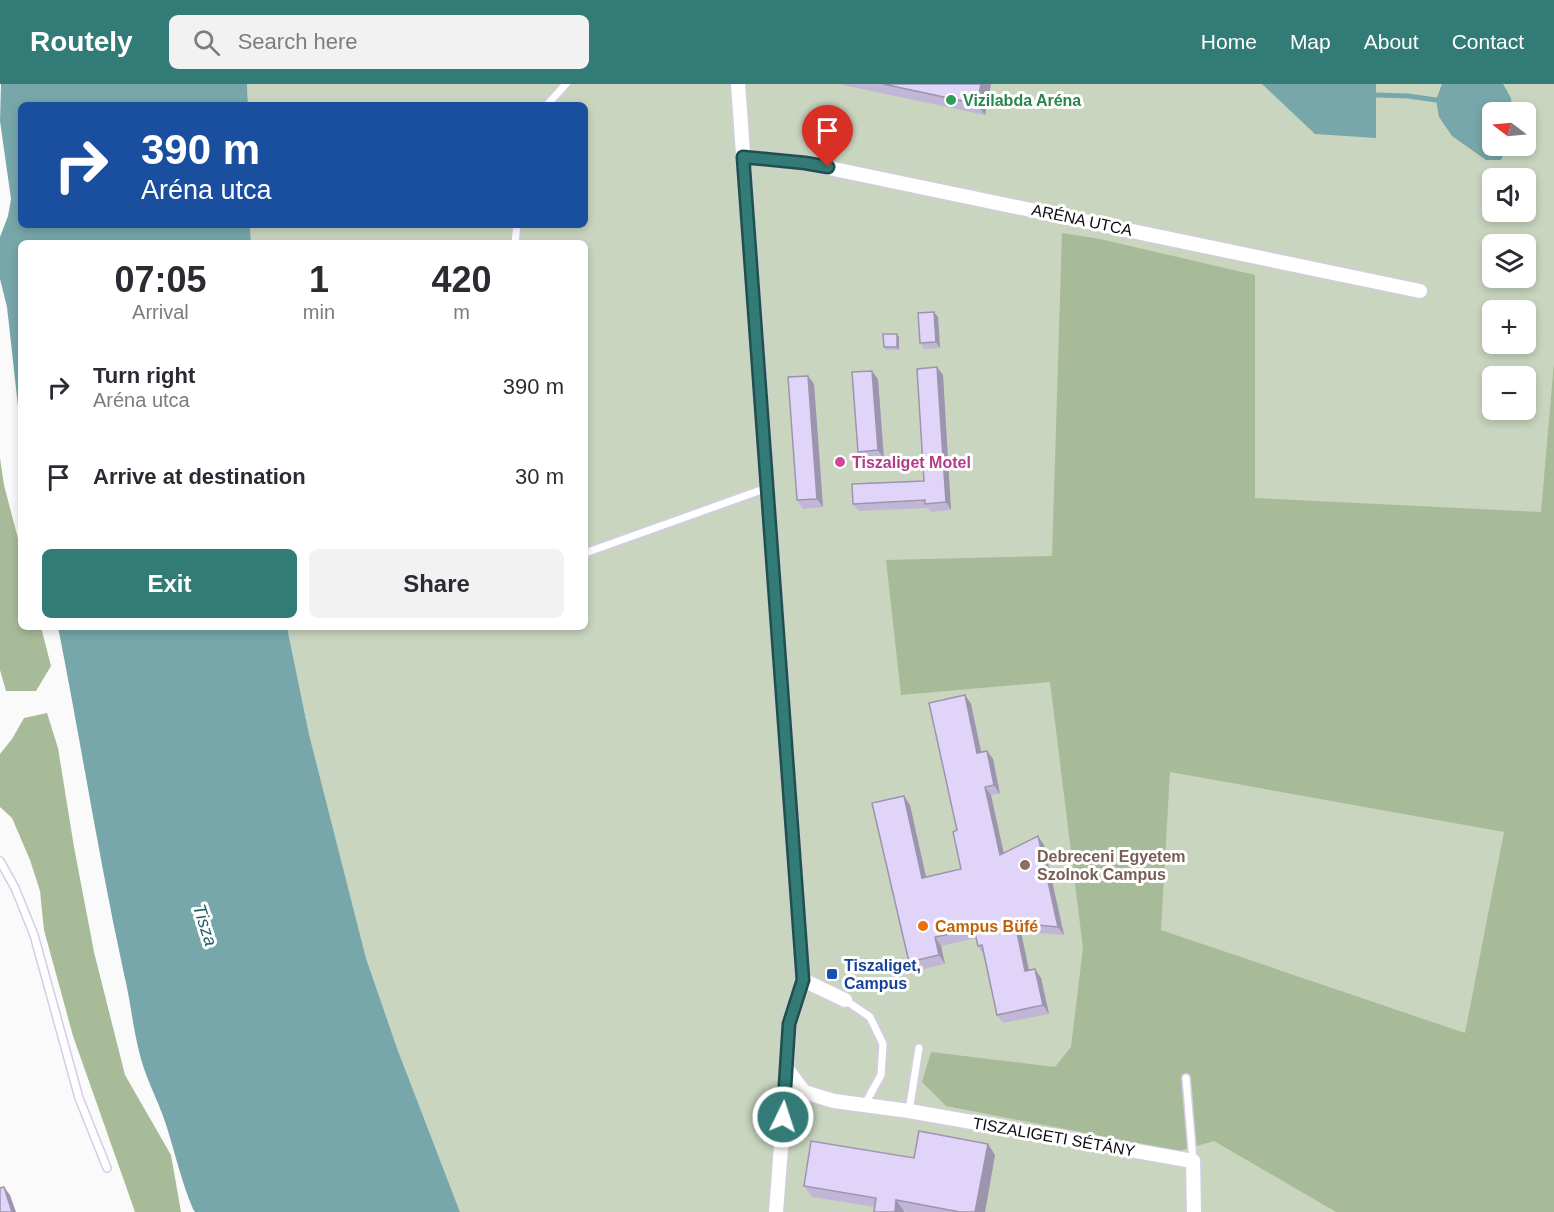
<!DOCTYPE html>
<meta charset="utf-8">
<style>
body{margin:0;font-family:Helvetica,sans-serif;background:#f2f2f3;color:#2b2b33;height:100vh;display:flex;flex-direction:column;font-size:22px;white-space:nowrap}
*{box-sizing:border-box;margin:0}
p{font-size:20px;color:#7c7c81}
.icon{flex:none;width:33px;height:33px;fill:none;stroke:currentColor;stroke-width:2;stroke-linecap:round;stroke-linejoin:round}
.map{position:relative;flex:1;overflow:hidden}
.details{position:absolute;left:18px;top:156px;width:570px;height:390px;display:flex;flex-direction:column;background:#fff;border-radius:9px;box-shadow:0 3px 9px #0003}
.details>*{flex:none}
.hud{position:absolute;left:18px;top:18px;width:570px;height:126px;border-radius:9px;box-shadow:0 3px 9px #0003;background:#1a4fa0;color:#fff;overflow:hidden}
.needle{width:39px;rotate:286deg}
.fabs{position:absolute;left:1482px;top:18px;display:grid;gap:12px}
.fabs a{display:grid;place-items:center;width:54px;height:54px;border-radius:9px;background:#fff;box-shadow:0 3px 9px #0003;font-size:30px}
.pin{position:absolute;display:grid;place-items:center;width:51px;height:51px;color:#fff;margin:-62px -26px;border-radius:50% 50% 50% 0;rotate:-45deg;box-shadow:0 0 6px #0007}
.pin .icon{rotate:45deg}
.me{position:absolute;width:66px;margin:-33px;rotate:4deg;stroke-linejoin:round;filter:drop-shadow(0 0 4px #0008)}
.turn{display:flex;align-items:center;gap:21px;height:126px;padding:0 24px;font-size:27px}
.turn .icon{width:78px;height:78px;stroke-width:2.5}
.turn b{display:block;font-size:42px;line-height:51px}
.eta{display:flex;justify-content:space-evenly;align-items:center;height:102px;text-align:center}
.eta b{font-size:36px;font-weight:700;line-height:42px}
.cta{display:flex;gap:12px;margin-top:auto;padding:12px 24px}
.cta a{flex:1;height:69px;border-radius:9px;background:#327b76;color:#fff;font-size:24px;font-weight:700;line-height:69px;text-align:center}
.cta a+a{background:#f2f2f3;color:#2b2b33}
ul{padding:0;list-style:none}
li{display:flex;align-items:center;gap:18px;height:90px;padding:0 24px}
li div{flex:1}
li b{display:block;font-size:22px}
li em{font-style:normal}
header{display:flex;align-items:center;gap:36px;box-sizing:border-box;height:84px;padding:0 30px;background:#327b76;color:#fff}
header strong{font-size:28px}
nav{display:flex;gap:33px;margin-inline-start:auto;font-size:21px}
.search{width:420px;height:54px;background:#f2f2f3;display:flex;align-items:center;gap:15px;box-sizing:border-box;padding:0 21px;border-radius:9px;color:#7c7c81;font-size:22px}
.map>svg:first-child{display:block}
.green{fill:#c9d5bf;fill-rule:evenodd}
.forest{fill:#a8bb99;fill-rule:evenodd}
.water{fill:#77a7aa}
.lines{fill:none;stroke-linecap:round;stroke-linejoin:round}
.stream{stroke:#77a7aa;stroke-width:5}
.lane-casing{stroke:#d4cbe9;stroke-width:10}
.street-casing{stroke:#d4cbe9;stroke-width:16}
.lane{stroke:#fff;stroke-width:7}
.street{stroke:#fff;stroke-width:14}
.wall{fill:#c1b6d5}
.shaded-wall{fill:#9d94ae}
.building{fill:#e0d4f8;stroke:#9d94ae;stroke-width:1.5}
.route-casing{stroke:#20504d;stroke-width:15}
.route{stroke:#327b76;stroke-width:10}
.leisure-dot{fill:#2e9e5b;stroke:#fff;stroke-width:2}
.hotel-dot{fill:#d1479c;stroke:#fff;stroke-width:2}
.education-dot{fill:#8d6e63;stroke:#fff;stroke-width:2}
.food-dot{fill:#e8710a;stroke:#fff;stroke-width:2}
.transit-dot{fill:#1a4fb4;stroke:#fff;stroke-width:2}
.labels{text-anchor:middle;dominant-baseline:central;stroke-width:6;stroke-linejoin:round;paint-order:stroke}
.leisure-label{font-size:16px;font-weight:bold;fill:#27864d;stroke:#fff;text-anchor:start}
.street-label{font-size:16px;fill:#0e0a14;stroke:#fff}
.hotel-label{font-size:16px;font-weight:bold;fill:#b23c85;stroke:#fff;text-anchor:start}
.education-label{font-size:16px;font-weight:bold;fill:#785e54;stroke:#fff;text-anchor:start}
.food-label{font-size:16px;font-weight:bold;fill:#c56008;stroke:#fff;text-anchor:start}
.transit-label{font-size:16px;font-weight:bold;fill:#164399;stroke:#fff;text-anchor:start}
.water-label{font-size:18px;font-style:italic;fill:#1f6064;stroke:#fff}
</style>
<header>
<strong>Routely</strong>
<div class="search"><svg class="icon" aria-label="search" viewBox="0 0 24 24"><circle cx="10" cy="10" r="6"/><path d="M15 15l6 6"/></svg>Search here</div>
<nav><a>Home</a><a>Map</a><a>About</a><a>Contact</a></nav>
</header>
<div class="map">
<svg width="1554" height="1128" viewBox="0 0 1554 1128">
<rect width="100%" height="100%" fill="#fafafa"/>
<path class="green" d="M 247,0 L 1554,0 L 1554,1128 L 460,1128 L 397,964 L 366,874 L 309,650 L 287,543 L 585,543 L 585,159 L 251,159 L 250,141 L 585,141 L 585,21 L 248,21 ZM 1492,28 L 1526,28 L 1526,62 L 1492,62 ZM 1492,94 L 1526,94 L 1526,128 L 1492,128 ZM 1492,160 L 1526,160 L 1526,194 L 1492,194 ZM 1492,226 L 1526,226 L 1526,260 L 1492,260 ZM 1492,292 L 1526,292 L 1526,326 L 1492,326 Z"/>
<path class="forest" d="M 1062,149 L 1100,155 L 1255,191 L 1255,414 L 1541,428 L 1554,279 L 1554,1128 L 1336,1128 L 1214,1057 L 1179,1067 L 946,1022 L 922,998 L 931,968 L 1055,983 L 1071,963 L 1083,864 L 1050,598 L 901,611 L 886,476 L 1052,472 ZM 1170,688 L 1504,748 L 1465,949 L 1161,846 Z
M 0,374 L 4,401 L 21,466 L 21,543 L 41,543 L 51,582 L 36,607 L 6,607 L 0,586 Z
M 47,629 L 58,664 L 74,763 L 94,868 L 125,991 L 171,1071 L 181,1128 L 135,1128 L 73,952 L 44,846 L 40,807 L 30,776 L 12,734 L 0,723 L 0,670 L 12,655 L 24,634 Z"/>
<path class="water" d="M 1,0 L 247,0 L 248,21 L 21,21 L 21,141 L 250,141 L 251,159 L 21,159 L 21,349 L 7,223 L 0,195 L 0,153 L 8,132 L 11,115 L 0,37 Z
M 1262,0 L 1376,0 L 1376,54 L 1315,50 Z
M 1442,0 L 1503,0 L 1511,14 L 1512,28 L 1492,28 L 1492,62 L 1507,62 L 1501,76 L 1486,76 L 1452,52 L 1439,33 L 1436,16 Z
M 58,543 L 287,543 L 309,650 L 366,874 L 397,964 L 460,1128 L 195,1128 L 193,1125 C 182,1099 176,1073 168,1047 C 161,1022 148,1000 141,975 C 133,947 131,918 124,890 C 99,775 81,659 58,543 Z"/>
<g class="lines">
<path class="stream" d="M 1376,11 L 1408,12 L 1436,16"/>
<g class="lane-casing">
<path id="lane" d="M 547,21 L 566,0
M 515,159 L 517,141
M 585,469 L 767,404
M 0,777 L 15,804 L 34,851 L 79,1014 L 107,1084
M 845,916 L 870,933 L 883,960 L 881,991 L 865,1020
M 1186,994 L 1193,1077
M 909,1027 L 919,964"/>
</g>
<g class="street-casing">
<path id="street" d="M 738,0 L 803,896 L 789,940 L 787,985 L 804,1008 L 834,1017 L 909,1027 L 1193,1077 L 1194,1128
M 743,73 L 805,79 L 1420,207
M 803,896 L 845,916
M 776,1128 L 787,985"/>
</g>
<use href="#lane" class="lane"/>
<use href="#street" class="street"/>
</g>
<path class="wall" d="M 842,0 L 991,0 L 985,31 L 843,1 Z
M 938,233 L 940,264 L 924,265 L 920,259 Z
M 897,250 L 899,253 L 899,266 L 886,266 L 884,263 Z
M 937,283 L 943,291 L 951,426 L 931,428 L 928,424 L 859,427 L 853,420 L 924,397 Z
M 808,292 L 814,300 L 823,423 L 803,425 L 797,416 Z
M 878,295 L 884,375 L 864,376 L 858,368 Z
M 965,611 L 971,620 L 981,668 L 987,667 L 993,675 L 1000,710 L 991,711 L 1003,769 L 1044,761 L 1064,851 L 1021,848 L 1029,886 L 1041,894 L 1049,930 L 1003,939 L 997,931 L 984,871 L 978,862 L 976,854 L 941,862 L 945,880 L 915,887 L 909,878 L 910,721 L 926,793 L 961,785 L 957,746 Z
M 995,1071 L 985,1128 L 908,1128 L 875,1123 L 812,1113 L 804,1102 L 914,1074 Z"/>
<path class="shaded-wall" d="M 981,0 L 991,0 L 985,31 L 977,20 Z
M 934,228 L 938,233 L 940,264 L 936,258 Z
M 897,250 L 899,253 L 899,266 L 897,263 Z
M 937,283 L 943,291 L 951,426 L 946,418 Z
M 872,287 L 878,295 L 884,375 L 878,366 Z
M 808,292 L 814,300 L 823,423 L 817,415 Z
M 965,611 L 971,620 L 983,677 L 977,669 Z
M 987,667 L 993,675 L 1000,710 L 994,701 Z
M 985,703 L 991,711 L 1006,779 L 1000,771 Z
M 904,712 L 910,721 L 928,802 L 922,794 Z
M 1038,752 L 1044,761 L 1064,851 L 1058,843 Z
M 1015,839 L 1021,848 L 1031,896 L 1025,887 Z
M 935,853 L 941,862 L 945,880 L 939,871 Z
M 1035,885 L 1041,894 L 1049,930 L 1043,921 Z
M 988,1060 L 995,1071 L 985,1128 L 975,1128 Z
M 4,1103 L 10,1111 L 16,1128 L 12,1128 Z
M 896,1116 L 904,1127 L 904,1128 L 895,1128 Z"/>
<path class="building" d="M 883,0 L 981,0 L 977,20 Z
M 934,228 L 936,258 L 920,259 L 918,229 Z
M 883,250 L 897,250 L 897,263 L 884,263 Z
M 937,283 L 946,418 L 925,420 L 925,416 L 853,420 L 852,400 L 924,397 L 917,285 Z
M 872,287 L 878,366 L 858,368 L 852,288 Z
M 808,292 L 817,415 L 797,416 L 788,293 Z
M 965,611 L 977,669 L 987,667 L 994,701 L 985,703 L 1000,771 L 1038,752 L 1058,843 L 1015,839 L 1025,887 L 1035,885 L 1043,921 L 997,931 L 982,861 L 978,862 L 974,845 L 935,853 L 939,871 L 909,878 L 872,719 L 904,712 L 922,794 L 961,785 L 953,748 L 957,746 L 929,619 Z
M 919,1047 L 988,1060 L 975,1128 L 960,1128 L 896,1116 L 895,1128 L 874,1128 L 876,1114 L 804,1102 L 811,1057 L 914,1074 Z
M 4,1103 L 12,1128 L 0,1128 L 0,1104 Z"/>
<g class="lines">
<g class="route-casing">
<path id="route" d="M 783,1033 L 789,940 L 803,896 L 743,73 L 805,79 L 828,83"/>
</g>
<use href="#route" class="route"/>
</g>
<circle class="leisure-dot" cx="951" cy="16" r="6"/>
<circle class="hotel-dot" cx="840" cy="378" r="6"/>
<circle class="education-dot" cx="1025" cy="781" r="6"/>
<circle class="food-dot" cx="923" cy="842" r="6"/>
<rect class="transit-dot" x="826" y="884" width="12" height="12" rx="3"/>
<g class="labels">
<g class="leisure-label">
<text x="963" y="16">Vizilabda Aréna</text>
</g>
<g class="street-label">
<text transform="translate(1082 136) rotate(12)">ARÉNA UTCA</text>
<text transform="translate(1054 1053) rotate(10)">TISZALIGETI SÉTÁNY</text>
</g>
<g class="hotel-label">
<text x="852" y="378">Tiszaliget Motel</text>
</g>
<g class="education-label">
<text x="1037" y="772">Debreceni Egyetem<tspan x="1037" dy="18">Szolnok Campus</tspan></text>
</g>
<g class="food-label">
<text x="935" y="842">Campus Büfé</text>
</g>
<g class="transit-label">
<text x="844" y="881">Tiszaliget,<tspan x="844" dy="18">Campus</tspan></text>
</g>
<g class="water-label">
<text transform="translate(205 841) rotate(72)">Tisza</text>
</g>
</g>
</svg>
<div class="fabs">
<a><svg class="needle" viewBox="-14 -14 28 28"><path d="M0-13l5 13h-10z" fill="#e53935"/><path d="M0 13l5-13h-10z" fill="#7c7c81"/></svg></a>
<a><svg class="icon" aria-label="sound" viewBox="0 0 24 24"><path d="M4 9h4l5-4v14l-5-4H4zM17 9q2 3 0 6"/></svg></a>
<a><svg class="icon" aria-label="layers" viewBox="0 0 24 24"><path d="M12 4l9 5-9 5-9-5zM3 14l9 5 9-5"/></svg></a>
<a>+</a>
<a>−</a>
</div>
<div class="pin" style="left:828px;top:83px;background:#d93025"><svg class="icon" aria-label="arrive" viewBox="0 0 24 24"><path d="M6 21V4h12l-3 4 3 4H6"/></svg></div>
<svg class="me" style="left:783px;top:1033px" viewBox="-20 -20 40 40"><circle r="17" fill="#327b76" stroke="#fff" stroke-width="3"/><path d="M0-11L8 9 0 5-8 9z" fill="#fff"/></svg>
<div class="hud">
<div class="turn"><svg class="icon" aria-label="right" viewBox="0 0 24 24"><path d="M7 20v-9h11M14 6l5 5-5 5"/></svg><div><b>390 m</b>Aréna utca</div></div>
</div>
<section class="details">
<div class="eta">
<div><b>07:05</b><p>Arrival</p></div>
<div><b>1</b><p>min</p></div>
<div><b>420</b><p>m</p></div>
</div>
<ul>
<li><svg class="icon" aria-label="right" viewBox="0 0 24 24"><path d="M7 20v-9h11M14 6l5 5-5 5"/></svg><div><b>Turn right</b><p>Aréna utca</p></div><em>390 m</em></li>
<li><svg class="icon" aria-label="arrive" viewBox="0 0 24 24"><path d="M6 21V4h12l-3 4 3 4H6"/></svg><div><b>Arrive at destination</b></div><em>30 m</em></li>
</ul>
<div class="cta"><a>Exit</a><a>Share</a></div>
</section>
</div>
